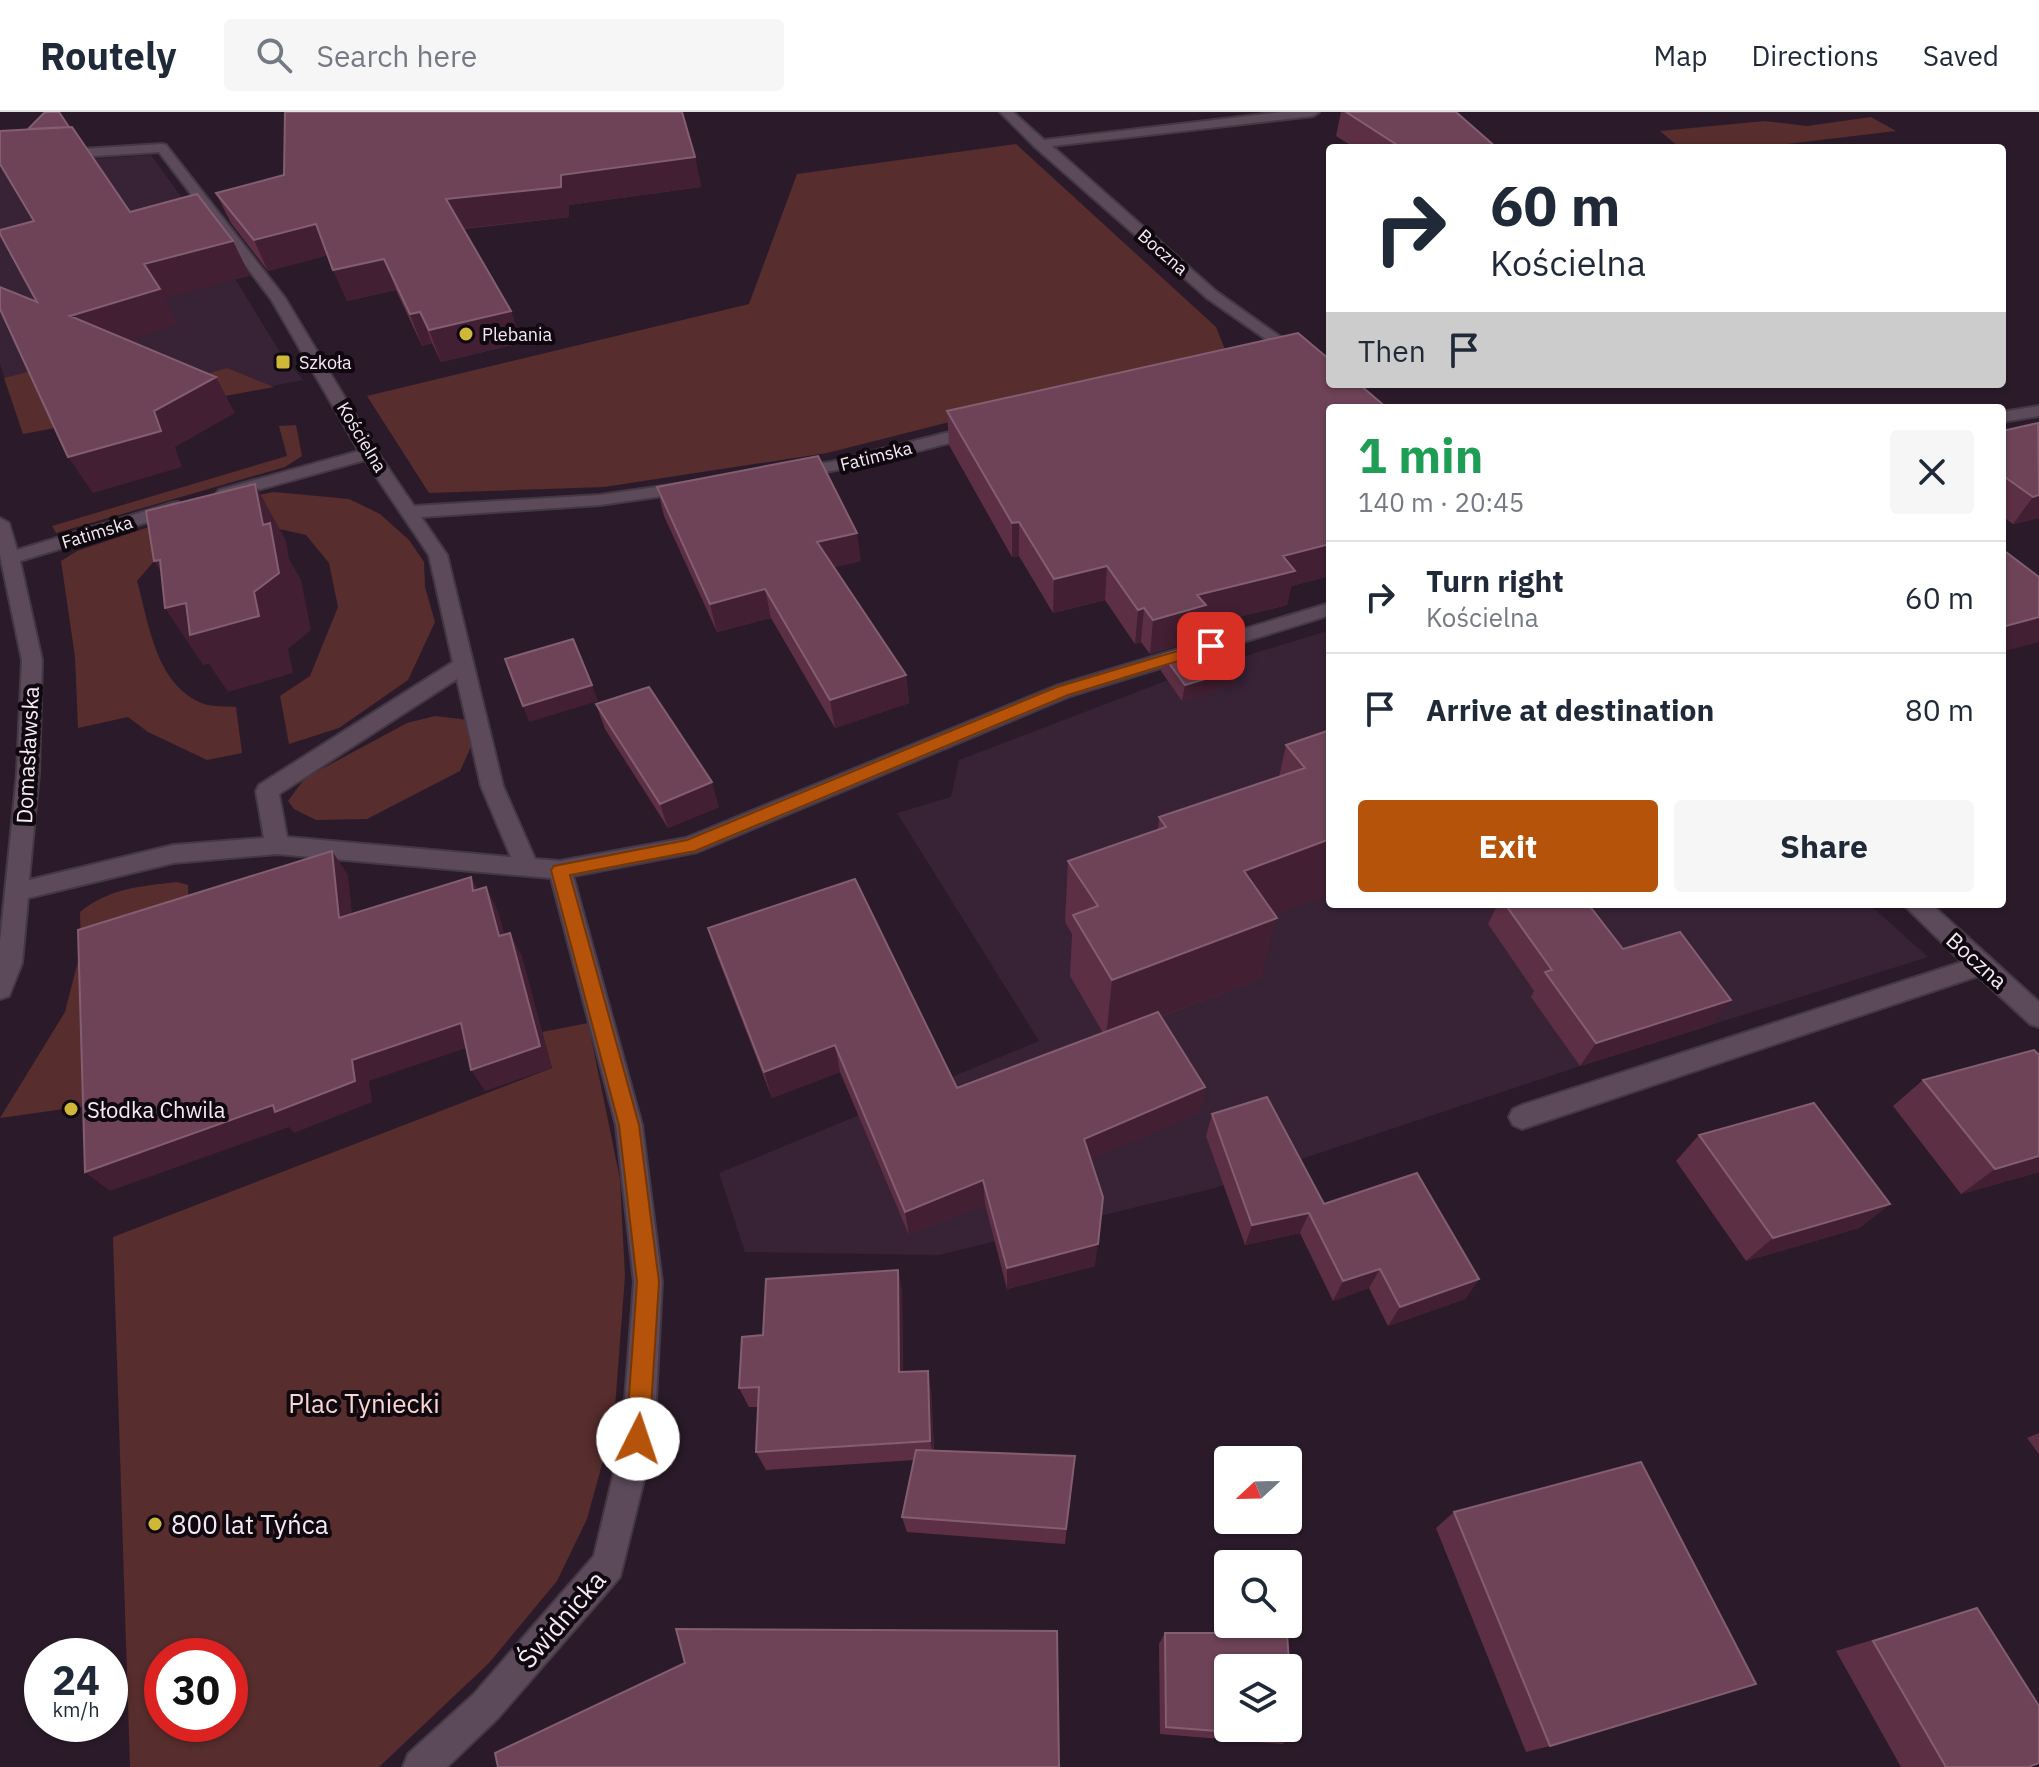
<!DOCTYPE html>
<meta charset="utf-8">
<style>
body{margin:0;font-family:"IBM Plex Sans",sans-serif;background:#f6f6f7;color:#1f2937;height:100vh;display:flex;flex-direction:column;font-size:30px;white-space:nowrap}
*{box-sizing:border-box;margin:0}
p{font-size:26px;color:#747a83}
.icon{flex:none;width:44px;height:44px;fill:none;stroke:currentColor;stroke-width:2;stroke-linecap:round;stroke-linejoin:round}
.map{position:relative;flex:1;overflow:hidden}
.sheet{position:absolute;left:1326px;top:292px;width:680px;height:504px;display:flex;flex-direction:column;background:#fff;border-radius:8px;box-shadow:0 2px 6px #0004}
.sheet>*{flex:none}
.hud{position:absolute;left:1326px;top:32px;width:680px;height:244px;border-radius:8px;box-shadow:0 2px 6px #0004;background:#fff;color:#1f2937;overflow:hidden}
.needle{width:52px;rotate:248deg}
.fabs{position:absolute;left:1214px;top:1334px;display:grid;gap:16px}
.fabs a{display:grid;place-items:center;width:88px;height:88px;border-radius:8px;background:#fff;box-shadow:0 2px 6px #0004;font-size:40px}
.speed{position:absolute;left:24px;top:1526px;display:flex;gap:16px;font-size:40px;font-weight:700;text-align:center}
.speed>*{display:grid;place-content:center;width:104px;height:104px;border-radius:50%;background:#fff;box-shadow:0 2px 6px #0004;line-height:1}
.speed small{font-size:20px;font-weight:400}
.speed .limit{border:12px solid #d22;background:#fff;color:#111}
.pin{position:absolute;display:grid;place-items:center;width:68px;height:68px;color:#fff;margin:-34px;border-radius:16px;box-shadow:0 4px 12px #0006}
.me{position:absolute;width:88px;margin:-44px;rotate:4deg;stroke-linejoin:round;filter:drop-shadow(0 0 6px #0008)}
.turn{display:flex;align-items:center;gap:28px;height:168px;padding:0 32px;font-size:36px}
.turn .icon{width:104px;height:104px;stroke-width:2.5}
.turn b{display:block;font-size:56px;line-height:68px}
.then{display:flex;align-items:center;height:76px;padding:0 32px;background:#0003;gap:16px;font-size:30px}
.round{display:grid;place-items:center;flex:none;width:84px;height:84px;border-radius:8px;background:#f6f6f7}
.summary{display:flex;align-items:center;justify-content:space-between;height:136px;padding:0 32px}
h1{font-size:48px;font-weight:700;line-height:60px;color:#1e9e55}
.button{display:flex;gap:16px;margin-top:auto;padding:16px 32px}
.button a{flex:1;height:92px;border-radius:8px;background:#b45309;color:#fff;font-size:32px;font-weight:700;line-height:92px;text-align:center}
.button a+a{background:#f6f6f7;color:#1f2937}
ul{padding:0;list-style:none}
li{display:flex;align-items:center;gap:24px;height:112px;padding:0 32px;border-top:2px solid #e0e1e3}
li div{flex:1}
li b{display:block;font-size:30px}
li em{font-style:normal}
header{display:flex;align-items:center;gap:48px;box-sizing:border-box;height:112px;padding:0 40px;background:#fff;border-bottom:2px solid #e0e1e3}
header strong{font-size:38px}
nav{display:flex;gap:44px;margin-inline-start:auto;font-size:28px}
.search{width:560px;height:72px;background:#f6f6f7;display:flex;align-items:center;gap:20px;box-sizing:border-box;padding:0 28px;border-radius:8px;color:#747a83;font-size:30px}
.map>svg:first-child{display:block}
.built{fill:#372236}
.green{fill:#572d2d;fill-rule:evenodd}
.lines{fill:none;stroke-linecap:round;stroke-linejoin:round}
.minor-casing{stroke:#453845;stroke-width:4}
.minor{fill:#5c4a5b;fill-rule:evenodd}
.wall{fill:#5d2f44}
.shaded-wall{fill:#421f32}
.building{fill:#6e4357;stroke:#835e70;stroke-width:2;fill-rule:evenodd}
.route{fill:#b45309;stroke:#753606;stroke-width:2}
.poi-dot{fill:#cfb837;stroke:#0f080f;stroke-width:3}
.labels{text-anchor:middle;dominant-baseline:central;stroke-width:8;stroke-linejoin:round;paint-order:stroke}
.far-street-label{font-size:18px;fill:#f6ebf5;stroke:#0f080f}
.far-poi-label{font-size:18px;fill:#f6ebf5;stroke:#0f080f;text-anchor:start}
.street-label{font-size:22px;fill:#f6ebf5;stroke:#0f080f}
.poi-label{font-size:22px;fill:#f6ebf5;stroke:#0f080f;text-anchor:start}
.near-park-label{font-size:26px;fill:#fad4d3;stroke:#0f080f}
.near-poi-label{font-size:26px;fill:#f6ebf5;stroke:#0f080f;text-anchor:start}
.near-street-label{font-size:26px;fill:#f6ebf5;stroke:#0f080f}
</style>
<header>
<strong>Routely</strong>
<div class="search"><svg class="icon" aria-label="search" viewBox="0 0 24 24"><circle cx="10" cy="10" r="6"/><path d="M15 15l6 6"/></svg>Search here</div>
<nav><a>Map</a><a>Directions</a><a>Saved</a></nav>
</header>
<div class="map">
<svg width="2039" height="1655" viewBox="0 0 2039 1655">
<rect width="100%" height="100%" fill="#2b1b2a"/>
<path class="built" d="M 151,43 L 206,119 L 281,242 L 303,268 L 23,322 L 0,252 L 0,53 Z
M 1330,518 L 1330,792 L 1869,792 L 1928,845 L 1580,954 L 1215,1076 L 939,1143 L 745,1140 L 719,1061 L 1039,929 L 897,701 L 951,685 L 959,648 L 1171,567 Z"/>
<path class="green" d="M 1871,5 L 1896,19 L 1753,36 L 1680,36 L 1660,19 L 1765,9 L 1807,14 Z
M 1016,32 L 1216,215 L 1226,240 L 827,341 L 604,375 L 429,381 L 367,284 L 749,192 L 797,62 Z
M 227,256 L 274,275 L 23,322 L 4,266 L 39,257 L 65,303 Z
M 296,313 L 302,344 L 285,355 L 56,421 L 52,414 L 287,344 L 279,314 Z
M 274,380 L 349,387 L 380,402 L 409,428 L 424,450 L 425,475 L 435,510 L 408,568 L 339,616 L 289,632 L 280,584 L 310,564 L 338,495 L 329,451 L 306,423 L 275,416 L 237,387 Z
M 197,399 L 137,469 C 149,512 156,574 204,592 C 213,595 226,594 236,595 L 242,641 L 207,648 L 148,620 L 128,605 L 78,616 L 75,545 L 61,449 L 77,439 Z
M 435,604 L 468,608 L 474,628 L 460,659 L 367,707 L 316,708 L 294,697 L 288,689 L 305,666 L 407,611 Z
M 177,770 L 188,773 L 189,808 L 81,838 L 80,800 C 109,776 142,774 177,770 Z
M 79,845 L 107,991 L 0,1006 L 65,900 Z
M 588,911 L 620,1067 L 625,1164 L 614,1309 L 587,1407 L 557,1469 L 489,1551 L 379,1655 L 130,1655 L 113,1125 L 552,956 L 542,920 ZM 162,1544 L 230,1544 L 230,1612 L 162,1612 Z"/>
<g class="lines">
<g class="minor-casing">
<path id="minor" d="M 1000,0 L 1013,0 L 1044,28 L 1282,0 L 1319,0 L 1313,4 L 1052,34 L 1217,180 L 1330,260 L 1330,272 L 1207,186 L 1035,35 Z
M 162,32 L 166,33 L 285,186 L 378,341 L 414,394 L 600,383 L 691,370 L 700,375 L 691,380 L 600,393 L 421,405 L 447,443 L 503,674 L 535,747 L 560,749 L 686,726 L 1056,574 L 1330,491 L 1330,503 L 1070,584 L 697,740 L 573,764 L 642,1013 L 662,1170 L 654,1327 L 620,1465 L 498,1606 L 447,1655 L 403,1655 L 408,1642 L 474,1582 L 594,1444 L 622,1327 L 634,1170 L 616,1013 L 551,766 L 277,742 L 173,751 L 28,786 L 22,851 L 9,884 L 0,887 L 0,830 L 17,661 L 22,548 L 0,443 L 0,406 L 9,411 L 17,438 L 172,391 L 178,390 L 187,395 L 184,399 L 20,449 L 42,548 L 39,661 L 29,768 L 173,733 L 264,726 L 256,679 L 259,673 L 453,550 L 429,443 L 365,348 L 225,387 L 216,382 L 219,378 L 359,339 L 271,187 L 159,40 L 0,50 L 0,42 ZM 457,567 L 481,674 L 511,745 L 287,725 L 279,682 Z
M 2039,294 L 2039,304 L 2002,310 L 2002,300 Z
M 981,312 L 987,313 L 989,317 L 987,321 C 958,328 801,374 786,360 L 795,355 L 831,350 Z
M 1903,792 L 1931,792 L 2039,890 L 2039,915 L 2030,912 L 1978,864 L 1522,1017 L 1513,1013 L 1509,1005 L 1513,997 L 1522,993 L 1962,850 Z"/>
</g>
<use href="#minor" class="minor"/>
</g>
<path class="wall" d="M 1341,0 L 1456,0 L 1497,36 L 1355,36 L 1336,24 Z
M 695,45 L 701,75 L 569,93 L 569,105 L 463,117 L 511,199 L 521,231 L 441,250 L 432,231 L 422,234 L 396,178 L 347,189 L 328,143 L 268,159 L 231,111 L 216,81 Z
M 1330,296 L 1330,464 L 1291,474 L 1287,493 L 1202,514 L 1201,527 L 1150,542 L 1141,530 L 1135,532 L 1105,488 L 1053,501 L 1019,444 L 1012,445 L 949,333 L 947,299 Z
M 2039,311 L 2039,406 L 2013,412 L 2002,404 L 2002,319 Z
M 657,375 L 861,449 L 834,455 L 906,563 L 909,591 L 835,616 L 771,506 L 717,520 L 664,404 Z
M 1163,543 L 1235,573 L 1182,589 L 1161,559 Z
M 596,592 L 719,695 L 668,716 L 605,617 Z
M 1330,618 L 1330,782 L 1275,803 L 1261,866 L 1161,905 L 1205,975 L 1199,1001 L 1090,1047 L 1095,1154 L 1007,1177 L 985,1092 L 909,1123 L 840,960 L 772,986 L 717,844 L 708,816 L 957,976 L 1103,921 L 1070,864 L 1072,822 L 1065,810 L 1068,749 L 1158,718 L 1159,705 L 1279,665 L 1286,633 Z
M 1498,792 L 1588,792 L 1623,837 L 1711,913 L 1580,954 L 1531,885 L 1534,879 L 1488,812 Z
M 2039,943 L 2039,1060 L 1961,1082 L 1893,994 L 1923,968 Z
M 1212,1002 L 1324,1092 L 1479,1167 L 1465,1187 L 1388,1214 L 1369,1176 L 1333,1189 L 1300,1121 L 1245,1133 L 1206,1024 Z
M 1699,1023 L 1890,1092 L 1859,1116 L 1746,1149 L 1676,1049 Z
M 898,1158 L 902,1180 L 903,1260 L 931,1279 L 934,1338 L 1075,1344 L 1065,1432 L 907,1420 L 902,1405 L 914,1348 L 766,1358 L 756,1340 L 758,1295 L 749,1295 L 739,1276 L 763,1223 Z
M 2039,1321 L 2039,1342 L 2027,1326 Z
M 1454,1400 L 1550,1634 L 1526,1640 L 1436,1416 Z
M 1977,1496 L 2028,1655 L 1901,1655 L 1836,1539 Z
M 1165,1521 L 1294,1625 L 1282,1632 L 1160,1622 L 1159,1532 Z"/>
<path class="shaded-wall" d="M 695,45 L 701,75 L 569,93 L 569,105 L 457,117 L 446,87 L 561,63 Z
M 316,112 L 329,143 L 268,159 L 254,128 Z
M 233,129 L 250,164 L 165,186 L 179,213 L 92,240 L 70,204 L 144,152 Z
M 384,147 L 396,178 L 347,189 L 333,158 Z
M 511,199 L 521,231 L 441,250 L 429,218 Z
M 420,200 L 432,231 L 422,234 L 410,202 Z
M 216,265 L 235,301 L 175,335 L 182,355 L 93,381 L 68,345 Z
M 255,372 L 286,429 L 289,447 L 301,468 L 311,518 L 288,537 L 293,561 L 228,580 L 209,552 L 203,553 L 165,496 L 182,492 L 154,449 L 160,448 L 254,480 L 263,413 Z
M 2039,383 L 2039,406 L 2013,412 L 2033,385 Z
M 1019,410 L 1019,444 L 1012,445 L 1012,411 Z
M 857,421 L 861,449 L 821,458 L 817,430 Z
M 1330,432 L 1330,464 L 1291,474 L 1287,493 L 1202,514 L 1201,527 L 1150,542 L 1153,508 L 1197,483 L 1283,444 Z
M 1107,454 L 1105,488 L 1053,501 L 1054,467 Z
M 765,477 L 771,506 L 717,520 L 710,492 Z
M 1144,496 L 1141,530 L 1135,532 L 1138,498 Z
M 2039,505 L 2039,530 L 2002,540 L 2002,515 Z
M 1238,557 L 1235,573 L 1182,589 L 1185,573 Z
M 906,563 L 909,591 L 835,616 L 830,588 Z
M 592,573 L 598,589 L 529,610 L 523,594 Z
M 712,670 L 719,695 L 668,716 L 660,692 Z
M 1330,727 L 1330,782 L 1231,821 L 1244,759 Z
M 332,739 L 348,763 L 355,829 L 339,806 Z
M 471,765 L 484,788 L 473,779 Z
M 486,775 L 498,799 L 511,847 L 499,824 Z
M 1277,806 L 1261,866 L 1106,926 L 1112,868 Z
M 510,821 L 522,844 L 552,956 L 485,979 L 471,958 Z
M 1731,888 L 1711,913 L 1580,954 L 1596,931 Z
M 461,911 L 475,933 L 369,969 L 372,990 L 294,1021 L 289,1015 L 110,1079 L 85,1060 L 352,948 Z
M 835,933 L 840,960 L 772,986 L 764,960 Z
M 1205,975 L 1199,1001 L 1082,1051 L 1084,1027 Z
M 2039,1044 L 2039,1060 L 1961,1082 L 1995,1057 Z
M 983,1068 L 985,1092 L 909,1123 L 905,1100 Z
M 1890,1092 L 1859,1116 L 1746,1149 L 1773,1126 Z
M 1309,1101 L 1300,1121 L 1245,1133 L 1252,1113 Z
M 1098,1132 L 1095,1154 L 1007,1177 L 1007,1156 Z
M 1380,1157 L 1369,1176 L 1333,1189 L 1343,1169 Z
M 898,1158 L 902,1180 L 903,1280 L 899,1260 Z
M 1479,1167 L 1465,1187 L 1388,1214 L 1400,1195 Z
M 928,1259 L 931,1279 L 934,1346 L 930,1329 Z"/>
<path class="building" d="M 45,0 L 59,0 L 69,15 L 28,17 Z
M 285,0 L 682,0 L 695,45 L 561,63 L 561,75 L 446,87 L 511,199 L 429,218 L 420,200 L 410,202 L 384,147 L 333,158 L 316,112 L 254,128 L 216,81 L 284,63 Z
M 1346,0 L 1456,0 L 1497,36 L 1402,36 Z
M 72,15 L 130,100 L 197,82 L 233,129 L 144,152 L 160,177 L 70,204 L 216,265 L 154,299 L 161,319 L 68,345 L 0,197 L 0,175 L 37,190 L 0,122 L 0,118 L 34,109 L 0,52 L 0,19 Z
M 1298,221 L 1330,248 L 1330,272 L 1359,272 L 1387,296 L 1330,296 L 1330,432 L 1283,444 L 1295,459 L 1197,483 L 1206,493 L 1153,508 L 1144,496 L 1138,498 L 1107,454 L 1054,467 L 1019,410 L 1012,411 L 947,299 Z
M 2038,311 L 2039,383 L 2033,385 L 2002,363 L 2002,319 Z
M 818,344 L 857,421 L 817,430 L 906,563 L 830,588 L 765,477 L 710,492 L 657,375 Z
M 255,372 L 263,413 L 270,411 L 279,461 L 254,480 L 259,504 L 190,523 L 186,491 L 165,496 L 160,448 L 154,449 L 146,399 Z
M 2002,437 L 2039,465 L 2039,505 L 2002,515 Z
M 573,527 L 592,573 L 523,594 L 505,547 Z
M 1215,527 L 1238,557 L 1185,573 L 1163,543 Z
M 649,575 L 712,670 L 660,692 L 596,592 Z
M 1330,618 L 1330,727 L 1244,759 L 1277,806 L 1112,868 L 1073,803 L 1098,794 L 1068,749 L 1166,715 L 1159,705 L 1305,656 L 1286,633 Z
M 332,739 L 339,806 L 471,765 L 473,779 L 486,775 L 499,824 L 510,821 L 540,934 L 471,958 L 461,911 L 352,948 L 355,969 L 275,1000 L 273,993 L 85,1060 L 78,818 Z
M 855,767 L 957,976 L 1158,900 L 1205,975 L 1084,1027 L 1103,1085 L 1098,1132 L 1007,1156 L 983,1068 L 905,1100 L 835,933 L 764,960 L 708,816 Z
M 1505,792 L 1588,792 L 1623,837 L 1680,820 L 1731,888 L 1596,931 L 1545,860 L 1552,858 Z
M 2034,938 L 2039,943 L 2039,1044 L 1995,1057 L 1923,968 Z
M 1267,985 L 1324,1092 L 1417,1061 L 1479,1167 L 1400,1195 L 1380,1157 L 1343,1169 L 1309,1101 L 1252,1113 L 1212,1002 Z
M 1814,991 L 1890,1092 L 1773,1126 L 1699,1023 Z
M 898,1158 L 899,1260 L 928,1259 L 930,1329 L 756,1340 L 759,1275 L 739,1276 L 742,1225 L 763,1223 L 766,1167 Z
M 916,1338 L 1075,1344 L 1066,1417 L 902,1405 Z
M 1641,1350 L 1756,1572 L 1550,1634 L 1454,1400 Z
M 1977,1496 L 2039,1594 L 2039,1651 L 2028,1655 L 1946,1655 L 1873,1529 Z
M 676,1517 L 1057,1519 L 1059,1655 L 498,1655 L 495,1641 L 685,1551 Z
M 1165,1521 L 1287,1521 L 1294,1625 L 1166,1615 ZM 1228,1556 L 1288,1556 L 1288,1616 L 1228,1616 Z"/>
<path class="route" d="M 1211,529 L 1219,534 L 1217,537 L 1068,583 L 695,739 L 570,763 L 639,1013 L 659,1170 L 649,1327 L 646,1335 L 638,1339 L 629,1335 L 626,1327 L 637,1170 L 619,1013 L 551,758 L 554,754 L 687,728 L 1057,575 Z"/>
<g class="poi-dot">
<circle cx="466" cy="222" r="8"/>
<rect x="275" y="242" width="16" height="16" rx="4"/>
<circle cx="71" cy="997" r="8"/>
<circle cx="155" cy="1412" r="8"/>
</g>
<g class="labels">
<g class="far-street-label">
<text transform="translate(1163 140) rotate(41)">Boczna</text>
<text transform="translate(362 325) rotate(59)">Kościelna</text>
<text transform="translate(876 344) rotate(-14)">Fatimska</text>
<text transform="translate(97 420) rotate(-17)">Fatimska</text>
</g>
<g class="far-poi-label">
<text x="482" y="222">Plebania</text>
<text x="299" y="250">Szkoła</text>
</g>
<g class="street-label">
<text transform="translate(27 643) rotate(-87)">Domasławska</text>
<text transform="translate(1977 848) rotate(42)">Boczna</text>
</g>
<g class="poi-label">
<text x="87" y="997">Słodka Chwila</text>
</g>
<g class="near-park-label">
<text x="364" y="1291">Plac Tyniecki</text>
</g>
<g class="near-poi-label">
<text x="171" y="1412">800 lat Tyńca</text>
</g>
<g class="near-street-label">
<text transform="translate(561 1507) rotate(-49)">Świdnicka</text>
</g>
</g>
</svg>
<div class="fabs">
<a><svg class="needle" viewBox="-14 -14 28 28"><path d="M0-13l5 13h-10z" fill="#e53935"/><path d="M0 13l5-13h-10z" fill="#747a83"/></svg></a>
<a><svg class="icon" aria-label="search" viewBox="0 0 24 24"><circle cx="10" cy="10" r="6"/><path d="M15 15l6 6"/></svg></a>
<a><svg class="icon" aria-label="layers" viewBox="0 0 24 24"><path d="M12 4l9 5-9 5-9-5zM3 14l9 5 9-5"/></svg></a>
</div>
<div class="speed"><div>24<small>km/h</small></div><div class="limit">30</div></div>
<div class="pin" style="left:1211px;top:534px;background:#d93025"><svg class="icon" aria-label="arrive" viewBox="0 0 24 24"><path d="M6 21V4h12l-3 4 3 4H6"/></svg></div>
<svg class="me" style="left:638px;top:1327px" viewBox="-20 -20 40 40"><circle r="19" fill="#fff"/><path d="M0-13L10 11 0 6-10 11z" fill="#b45309"/></svg>
<div class="hud">
<div class="turn"><svg class="icon" aria-label="right" viewBox="0 0 24 24"><path d="M7 20v-9h11M14 6l5 5-5 5"/></svg><div><b>60 m</b>Kościelna</div></div>
<div class="then">Then<svg class="icon" aria-label="arrive" viewBox="0 0 24 24"><path d="M6 21V4h12l-3 4 3 4H6"/></svg></div>
</div>
<section class="sheet">
<div class="summary"><div><h1>1 min</h1><p>140 m · 20:45</p></div><a class="round"><svg class="icon" aria-label="close" viewBox="0 0 24 24"><path d="M6 6l12 12M18 6L6 18"/></svg></a></div>
<ul>
<li><svg class="icon" aria-label="right" viewBox="0 0 24 24"><path d="M7 20v-9h11M14 6l5 5-5 5"/></svg><div><b>Turn right</b><p>Kościelna</p></div><em>60 m</em></li>
<li><svg class="icon" aria-label="arrive" viewBox="0 0 24 24"><path d="M6 21V4h12l-3 4 3 4H6"/></svg><div><b>Arrive at destination</b></div><em>80 m</em></li>
</ul>
<div class="button"><a>Exit</a><a>Share</a></div>
</section>
</div>
